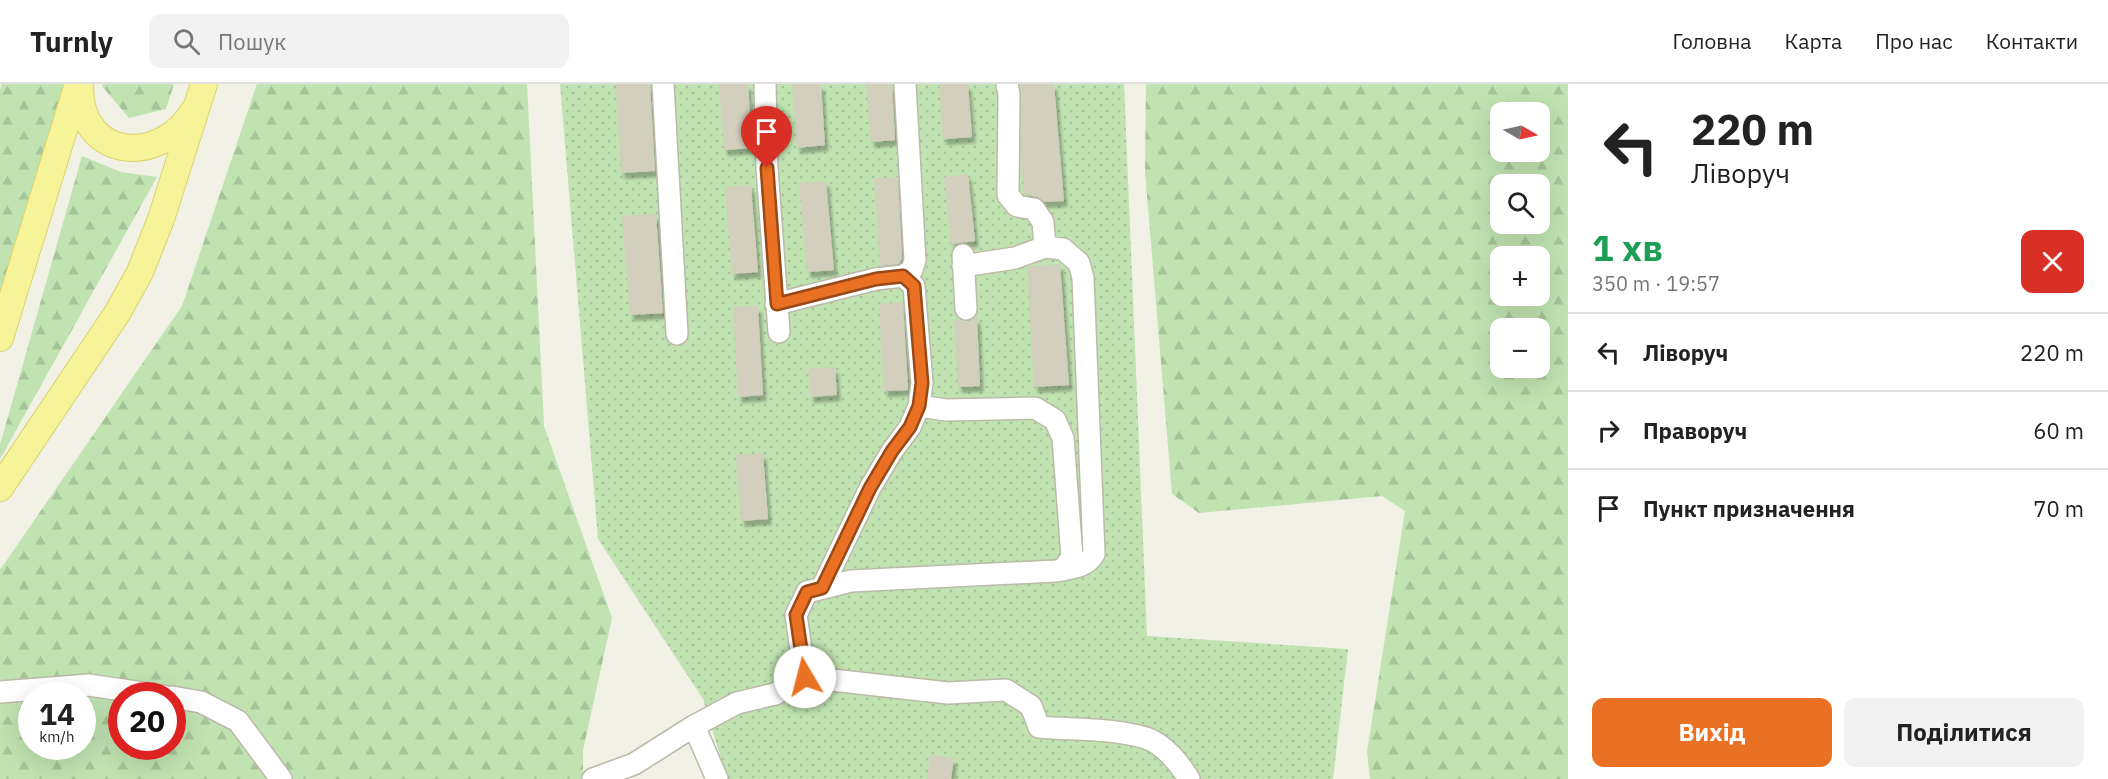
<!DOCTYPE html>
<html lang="uk">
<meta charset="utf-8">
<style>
body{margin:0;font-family:"IBM Plex Sans",sans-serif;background:#f2f2f2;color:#222;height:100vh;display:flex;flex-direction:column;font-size:22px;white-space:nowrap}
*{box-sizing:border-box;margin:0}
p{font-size:20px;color:#767676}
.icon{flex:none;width:33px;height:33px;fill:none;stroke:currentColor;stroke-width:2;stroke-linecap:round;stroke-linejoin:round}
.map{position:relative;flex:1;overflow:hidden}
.details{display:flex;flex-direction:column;background:#fff;width:540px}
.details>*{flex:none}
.top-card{background:#fff;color:#222;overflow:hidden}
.needle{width:39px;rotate:99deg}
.controls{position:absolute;left:1490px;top:18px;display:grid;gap:12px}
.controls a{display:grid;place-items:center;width:60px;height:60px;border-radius:12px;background:#fff;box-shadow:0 6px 24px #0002;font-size:30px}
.speed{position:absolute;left:18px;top:598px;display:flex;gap:12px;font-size:30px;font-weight:700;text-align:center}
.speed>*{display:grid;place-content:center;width:78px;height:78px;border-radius:50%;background:#fff;box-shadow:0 6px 24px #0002;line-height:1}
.speed small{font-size:15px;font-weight:400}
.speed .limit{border:9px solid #d22;background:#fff;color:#111}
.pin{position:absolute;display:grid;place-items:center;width:51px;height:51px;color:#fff;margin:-62px -26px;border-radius:50% 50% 50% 0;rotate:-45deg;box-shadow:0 0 6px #0007}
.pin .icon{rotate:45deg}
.me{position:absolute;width:66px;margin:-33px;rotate:352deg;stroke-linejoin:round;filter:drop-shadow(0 0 4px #0008)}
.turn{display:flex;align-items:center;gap:21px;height:126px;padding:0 24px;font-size:27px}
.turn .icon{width:78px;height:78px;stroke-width:2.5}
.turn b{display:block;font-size:42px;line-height:51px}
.round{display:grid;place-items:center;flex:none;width:63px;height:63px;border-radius:12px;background:#f2f2f2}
.overview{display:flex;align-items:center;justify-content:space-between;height:102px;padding:0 24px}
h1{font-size:36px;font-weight:700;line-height:45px;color:#1e9e55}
.button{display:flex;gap:12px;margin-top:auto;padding:12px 24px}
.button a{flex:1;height:69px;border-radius:12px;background:#ea7124;color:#fff;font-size:24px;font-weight:700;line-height:69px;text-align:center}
.button a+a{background:#f2f2f2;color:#222}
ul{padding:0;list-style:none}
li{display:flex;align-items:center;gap:18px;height:78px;padding:0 24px;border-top:2px solid #e0e0e0}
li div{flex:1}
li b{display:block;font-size:22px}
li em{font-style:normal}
header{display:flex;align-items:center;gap:36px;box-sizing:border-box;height:84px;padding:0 30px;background:#fff;border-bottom:2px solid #e0e0e0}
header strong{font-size:28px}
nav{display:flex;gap:33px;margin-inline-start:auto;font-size:21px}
.search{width:420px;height:54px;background:#f2f2f2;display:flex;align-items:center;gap:15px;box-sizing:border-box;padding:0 21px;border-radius:12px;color:#767676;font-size:22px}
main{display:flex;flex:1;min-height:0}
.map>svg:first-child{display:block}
.grass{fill:url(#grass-dots)}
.forest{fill:url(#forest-firs);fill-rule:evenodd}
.building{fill:#d2cfbc;filter:url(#shadow)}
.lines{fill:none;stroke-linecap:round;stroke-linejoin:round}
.minor-casing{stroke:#bcbaa9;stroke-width:24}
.major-casing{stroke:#dad46a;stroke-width:28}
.minor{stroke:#fff;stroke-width:21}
.major{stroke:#f7f399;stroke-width:26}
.route-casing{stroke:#984917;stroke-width:15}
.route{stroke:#ea7124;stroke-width:10}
</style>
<header>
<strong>Turnly</strong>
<div class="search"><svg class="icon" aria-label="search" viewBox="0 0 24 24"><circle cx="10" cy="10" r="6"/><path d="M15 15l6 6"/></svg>Пошук</div>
<nav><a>Головна</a><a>Карта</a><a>Про нас</a><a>Контакти</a></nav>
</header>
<main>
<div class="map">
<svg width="1568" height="695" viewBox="0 0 1568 695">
<defs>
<pattern id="grass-dots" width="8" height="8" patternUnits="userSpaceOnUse" patternTransform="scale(1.5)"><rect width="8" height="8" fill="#c0e3b1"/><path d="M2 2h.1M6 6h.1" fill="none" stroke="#a6c499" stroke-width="1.8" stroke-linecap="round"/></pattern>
<pattern id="forest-firs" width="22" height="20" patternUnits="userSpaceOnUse" patternTransform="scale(1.5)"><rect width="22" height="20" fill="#c0e3b1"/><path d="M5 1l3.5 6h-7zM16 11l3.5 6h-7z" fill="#a6c499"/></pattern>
<filter id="shadow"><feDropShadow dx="3.5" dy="6" stdDeviation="1.5" flood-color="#0004"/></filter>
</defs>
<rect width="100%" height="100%" fill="#f1f1e5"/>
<path class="grass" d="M 560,0 L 1124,0 L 1147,552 L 1348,565 L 1333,695 L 727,695 L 703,615 L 598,455 Z"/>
<path class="forest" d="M 2,0 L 69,0 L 0,215 L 0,6 Z
M 103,0 L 174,0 L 166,25 L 129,34 L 102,2 Z
M 257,0 L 527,0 L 544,342 L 612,534 L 583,666 L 583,695 L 0,695 L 0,486 L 182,222 ZM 32,612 L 82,612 L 82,663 L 32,663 ZM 122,612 L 172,612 L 172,663 L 122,663 Z
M 1146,0 L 1568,0 L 1568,695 L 1370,695 L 1367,668 L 1405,427 L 1382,412 L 1199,429 L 1172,410 L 1145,88 ZM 1539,28 L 1539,68 L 1500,68 L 1500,28 ZM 1539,100 L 1539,140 L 1500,140 L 1500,100 ZM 1539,172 L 1539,212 L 1500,212 L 1500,172 ZM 1539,244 L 1539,284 L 1500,284 L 1500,244 Z
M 82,72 L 121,88 L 157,93 L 0,375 L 0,361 Z"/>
<path class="building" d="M 616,0 L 650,0 L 655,87 L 621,89 Z
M 719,0 L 748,0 L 752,64 L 724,66 Z
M 792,0 L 821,0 L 825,61 L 797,64 Z
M 866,0 L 892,0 L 895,56 L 871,58 Z
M 939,0 L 968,0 L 972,53 L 943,55 Z
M 1020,0 L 1054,0 L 1064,117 L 1045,118 L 1037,113 L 1024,110 L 1021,71 L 1022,11 Z
M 968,90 L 975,157 L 951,160 L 944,93 Z
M 898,93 L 902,174 L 899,180 L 880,182 L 874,94 Z
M 826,97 L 834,186 L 807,188 L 799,99 Z
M 751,101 L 758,188 L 732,190 L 725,103 Z
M 656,130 L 663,229 L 630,231 L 622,132 Z
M 1060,180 L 1069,301 L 1034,303 L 1027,183 Z
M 903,218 L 908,306 L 884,307 L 879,220 Z
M 758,222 L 763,311 L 738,313 L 733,223 Z
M 977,233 L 980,302 L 958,303 L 954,235 L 966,238 Z
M 835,283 L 837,311 L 810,313 L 808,285 Z
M 763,369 L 768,435 L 741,437 L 736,371 Z
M 930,671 L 954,674 L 951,695 L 927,695 Z"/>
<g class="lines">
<g class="minor-casing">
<path id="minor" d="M 663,0 L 677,250
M 765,0 L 767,84 L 779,248
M 1007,0 L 1009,11 L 1008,111 L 1017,122 L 1034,125 L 1043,138 L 1045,163
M 963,171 L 966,225
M 776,220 L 876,195 L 903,192 L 912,186 L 915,176 L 905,0
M 919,322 L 946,326 L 1035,324 L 1055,336 L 1063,354 L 1072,473 L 1063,486
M 822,504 L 870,404 L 892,367 L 910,343 L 919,322 L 922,299 L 914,202 L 903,192
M 805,593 L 948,609 L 1006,606 L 1031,622 L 1039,643 C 1073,646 1112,644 1146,654 C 1164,660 1180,680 1189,695
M 0,608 L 89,601 L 163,612
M 172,613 L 201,618 L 238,637 L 281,695
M 694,642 L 717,695
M 593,695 L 634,680 L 694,642 L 737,619 L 775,610 L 805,593 L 796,531 L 807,508 L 851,497 L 1056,487 C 1070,484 1086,484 1094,470 L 1083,194 L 1079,179 L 1063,165 L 1045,163 L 1015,174 L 963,182"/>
</g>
<g class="major-casing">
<path id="major" d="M 80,3 C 80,76 159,82 193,28
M 0,254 L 78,0
M 0,404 L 118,228 L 140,188 L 161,135 L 204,0"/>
</g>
<use href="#minor" class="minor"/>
<use href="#major" class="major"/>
</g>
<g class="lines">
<g class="route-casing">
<path id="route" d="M 767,84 L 777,220 L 876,195 L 903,192 L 914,202 L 922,299 L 919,322 L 910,343 L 892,367 L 870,404 L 822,504 L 807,508 L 796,531 L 805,593"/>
</g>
<use href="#route" class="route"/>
</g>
</svg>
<div class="controls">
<a><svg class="needle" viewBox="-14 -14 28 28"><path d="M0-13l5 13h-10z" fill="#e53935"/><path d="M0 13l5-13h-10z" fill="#767676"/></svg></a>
<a><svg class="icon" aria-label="search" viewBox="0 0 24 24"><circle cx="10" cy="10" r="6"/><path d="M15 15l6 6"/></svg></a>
<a>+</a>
<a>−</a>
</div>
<div class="speed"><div>14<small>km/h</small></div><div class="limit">20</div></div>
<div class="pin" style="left:767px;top:84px;background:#d93025"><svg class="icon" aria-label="arrive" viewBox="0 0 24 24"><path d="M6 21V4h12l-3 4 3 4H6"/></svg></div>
<svg class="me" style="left:805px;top:593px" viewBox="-20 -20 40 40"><circle r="19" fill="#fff"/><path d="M0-13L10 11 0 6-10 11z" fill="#ea7124"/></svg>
</div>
<section class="details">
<div class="top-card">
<div class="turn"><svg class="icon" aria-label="left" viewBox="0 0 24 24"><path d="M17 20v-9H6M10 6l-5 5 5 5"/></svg><div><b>220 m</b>Ліворуч</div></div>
</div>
<div class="overview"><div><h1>1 хв</h1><p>350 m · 19:57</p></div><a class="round" style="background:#d93025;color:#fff"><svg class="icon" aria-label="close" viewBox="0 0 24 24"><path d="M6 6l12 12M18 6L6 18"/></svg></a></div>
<ul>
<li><svg class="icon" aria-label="left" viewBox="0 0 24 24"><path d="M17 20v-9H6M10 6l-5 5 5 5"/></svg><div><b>Ліворуч</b></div><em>220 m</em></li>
<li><svg class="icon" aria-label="right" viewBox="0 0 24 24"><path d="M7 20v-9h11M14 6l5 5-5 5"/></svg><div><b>Праворуч</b></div><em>60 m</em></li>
<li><svg class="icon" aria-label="arrive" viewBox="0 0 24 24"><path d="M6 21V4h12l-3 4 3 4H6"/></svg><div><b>Пункт призначення</b></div><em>70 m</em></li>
</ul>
<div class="button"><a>Вихід</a><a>Поділитися</a></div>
</section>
</main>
